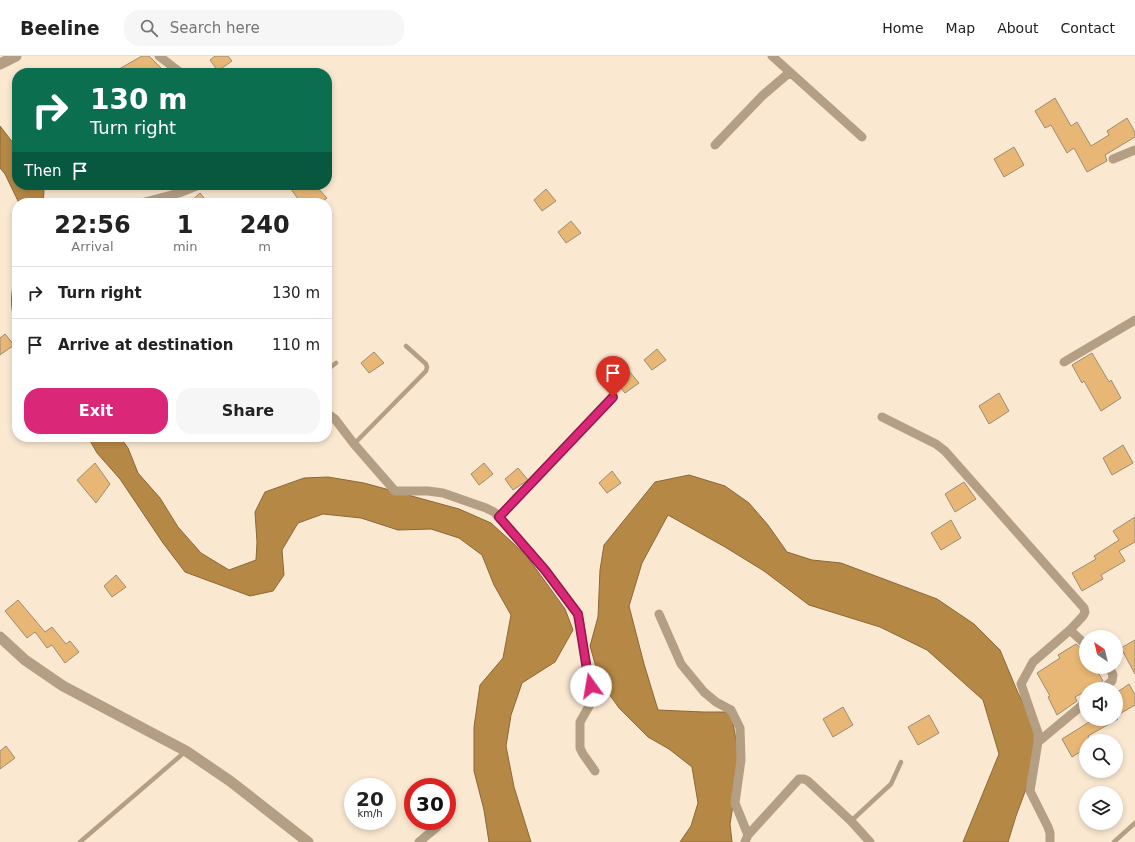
<!DOCTYPE html>
<style>
body{margin:0;font-family:"DejaVu Sans",sans-serif;background:#f6f6f6;color:#222;height:100vh;display:flex;flex-direction:column;font-size:15px;white-space:nowrap}
*{box-sizing:border-box;margin:0}
p{font-size:13px;color:#767676}
.icon{flex:none;width:22px;height:22px;fill:none;stroke:currentColor;stroke-width:2;stroke-linecap:round;stroke-linejoin:round}
.map{position:relative;flex:1;overflow:hidden}
.drawer{position:absolute;left:12px;top:142px;width:320px;height:244px;display:flex;flex-direction:column;background:#fff;border-radius:16px;box-shadow:0 2px 6px #0003}
.drawer>*{flex:none}
.hud{position:absolute;left:12px;top:12px;width:320px;height:122px;border-radius:16px;box-shadow:0 2px 6px #0003;background:#0b6e4f;color:#fff;overflow:hidden}
.needle{width:26px;rotate:325deg}
.controls{position:absolute;left:1079px;top:574px;display:grid;gap:8px}
.controls a{display:grid;place-items:center;width:44px;height:44px;border-radius:50%;background:#fff;box-shadow:0 2px 6px #0003;font-size:20px}
.speed{position:absolute;left:344px;top:722px;display:flex;gap:8px;font-size:20px;font-weight:700;text-align:center}
.speed>*{display:grid;place-content:center;width:52px;height:52px;border-radius:50%;background:#fff;box-shadow:0 2px 6px #0003;line-height:1}
.speed small{font-size:10px;font-weight:400}
.speed .limit{border:6px solid #d22;background:#fff;color:#111}
.pin{position:absolute;display:grid;place-items:center;width:34px;height:34px;color:#fff;margin:-41px -17px;border-radius:50% 50% 50% 0;rotate:-45deg;box-shadow:0 0 4px #0007}
.pin .icon{rotate:45deg}
.me{position:absolute;width:44px;margin:-22px;rotate:347deg;stroke-linejoin:round;filter:drop-shadow(0 0 3px #0008)}
.turn{display:flex;align-items:center;gap:14px;height:84px;padding:0 12px;font-size:18px}
.turn .icon{width:52px;height:52px;stroke-width:2.5}
.turn b{display:block;font-size:28px;line-height:34px}
.then{display:flex;align-items:center;height:38px;padding:0 12px;background:#0003;gap:8px;font-size:15px}
.eta{display:flex;justify-content:space-evenly;align-items:center;height:68px;text-align:center}
.eta b{font-size:24px;font-weight:800;line-height:28px}
.primary-button{display:flex;gap:8px;margin-top:auto;padding:8px 12px}
.primary-button a{flex:1;height:46px;border-radius:16px;background:#db2777;color:#fff;font-size:16px;font-weight:800;line-height:46px;text-align:center}
.primary-button a+a{background:#f6f6f6;color:#222}
ul{padding:0;list-style:none}
li{display:flex;align-items:center;gap:12px;height:52px;padding:0 12px;border-top:1px solid #e0e0e0}
li div{flex:1}
li b{display:block;font-size:15px}
li em{font-style:normal}
header{display:flex;align-items:center;gap:24px;box-sizing:border-box;height:56px;padding:0 20px;background:#fff;border-bottom:1px solid #e0e0e0}
header strong{font-size:19px}
nav{display:flex;gap:22px;margin-inline-start:auto;font-size:14px}
.search{width:280px;height:36px;background:#f6f6f6;display:flex;align-items:center;gap:10px;box-sizing:border-box;padding:0 14px;border-radius:16px;color:#767676;font-size:15px}
.map>svg:first-child{display:block}
.water{fill:#b68845;stroke:#8a6837}
.building{fill:#e8b775;stroke:#9c8c76}
.lines{fill:none;stroke-linecap:round;stroke-linejoin:round}
.service{stroke:#b49f84;stroke-width:4.5}
.minor{stroke:#b49f84;stroke-width:9}
.tertiary{stroke:#b49f84;stroke-width:11}
.route-casing{stroke:#8e194d;stroke-width:10}
.route{stroke:#db2777;stroke-width:7}
</style>
<header>
<strong>Beeline</strong>
<div class="search"><svg class="icon" aria-label="search" viewBox="0 0 24 24"><circle cx="10" cy="10" r="6"/><path d="M15 15l6 6"/></svg>Search here</div>
<nav><a>Home</a><a>Map</a><a>About</a><a>Contact</a></nav>
</header>
<div class="map">
<svg width="1135" height="786" viewBox="0 0 1135 786">
<rect width="100%" height="100%" fill="#fae8d1"/>
<path class="water" d="M 0,70 L 17,92 L 17,129 L 40,129 L 44,135 L 43,147 L 19,147 L 5,118 L 0,112 Z
M 17,210 L 17,268 C 7,250 13,229 17,210 Z
M 88,381 L 120,381 L 128,392 L 138,417 L 160,442 L 178,471 L 201,497 L 229,514 L 256,504 L 257,486 L 255,456 L 265,436 L 304,422 L 328,421 L 364,427 L 459,453 L 491,467 L 526,499 L 565,553 L 573,574 L 555,606 L 522,627 L 511,659 L 506,690 L 514,731 L 531,786 L 489,786 L 484,754 L 474,715 L 474,671 L 480,629 L 503,602 L 511,559 L 494,529 L 482,499 L 459,482 L 431,473 L 398,474 L 361,462 L 323,458 L 298,467 L 282,494 L 284,519 L 273,535 L 250,540 L 185,516 L 163,487 L 120,423 L 97,397 Z
M 689,419 L 725,430 L 749,447 L 768,469 L 787,496 L 812,504 L 841,507 L 937,543 L 974,568 L 1000,594 L 1018,637 L 1036,670 L 1033,714 L 1016,760 L 1008,786 L 963,786 L 999,698 L 983,644 L 927,594 L 880,571 L 809,549 L 764,515 L 725,491 L 668,459 L 642,507 L 629,550 L 644,608 L 658,654 L 703,656 L 731,656 L 740,706 L 730,768 L 732,786 L 680,786 L 691,770 L 698,747 L 692,711 L 669,693 L 648,681 L 619,652 L 600,625 L 590,590 L 598,561 L 600,514 L 604,489 L 655,426 Z"/>
<path class="building" d="M 142,0 L 149,0 L 166,17 L 112,17 Z
M 215,0 L 228,0 L 232,5 L 218,15 L 210,4 Z
M 1055,42 L 1071,70 L 1077,66 L 1091,90 L 1109,79 L 1107,75 L 1127,62 L 1135,76 L 1135,81 L 1105,99 L 1107,105 L 1087,116 L 1074,92 L 1067,97 L 1051,69 L 1045,72 L 1035,55 Z
M 1014,91 L 1024,109 L 1004,121 L 994,103 Z
M 288,129 L 315,129 L 327,142 L 320,147 L 301,147 Z
M 546,133 L 556,145 L 542,155 L 534,144 Z
M 200,137 L 208,147 L 189,147 Z
M 571,165 L 581,177 L 566,187 L 558,176 Z
M 5,278 L 14,289 L 0,299 L 0,282 Z
M 657,293 L 666,304 L 652,314 L 644,304 Z
M 374,296 L 384,307 L 369,317 L 361,307 Z
M 1092,297 L 1109,326 L 1111,324 L 1121,342 L 1101,355 L 1084,325 L 1082,327 L 1072,309 Z
M 629,315 L 639,327 L 625,337 L 616,326 Z
M 999,337 L 1009,355 L 989,368 L 979,350 Z
M 1123,389 L 1133,407 L 1112,419 L 1103,402 Z
M 95,407 L 110,428 L 96,447 L 77,424 Z
M 484,407 L 493,418 L 479,429 L 471,418 Z
M 518,412 L 528,424 L 513,434 L 505,423 Z
M 612,415 L 621,427 L 607,437 L 599,427 Z
M 964,426 L 976,443 L 955,456 L 945,438 Z
M 1135,461 L 1135,486 L 1119,495 L 1125,505 L 1101,519 L 1103,523 L 1082,535 L 1072,517 L 1096,503 L 1094,500 L 1119,484 L 1113,475 Z
M 951,464 L 961,482 L 941,494 L 931,477 Z
M 116,519 L 126,531 L 112,541 L 104,530 Z
M 18,544 L 45,576 L 52,571 L 66,588 L 70,585 L 79,596 L 65,607 L 52,589 L 47,592 L 35,576 L 27,582 L 5,555 Z
M 1135,584 L 1135,618 L 1121,592 Z
M 1076,588 L 1083,594 L 1086,599 L 1086,611 L 1095,611 L 1103,625 L 1090,633 L 1086,633 L 1086,635 L 1075,641 L 1077,645 L 1057,659 L 1048,641 L 1050,640 L 1037,617 L 1060,602 L 1058,599 Z
M 1129,628 L 1135,639 L 1135,649 L 1116,660 L 1116,637 Z
M 843,651 L 853,669 L 833,681 L 823,663 Z
M 929,659 L 939,677 L 918,689 L 908,671 Z
M 1094,663 L 1118,663 L 1088,680 L 1091,685 L 1086,685 L 1086,692 L 1072,701 L 1062,683 Z
M 6,690 L 15,702 L 0,713 L 0,695 Z"/>
<g class="lines">
<path class="service" d="M 327,314 L 336,307
M 354,388 L 426,315 L 427,311 L 426,308 L 406,290
M 499,461 L 613,341
M 851,765 L 891,728 L 901,706
M 80,786 L 186,695
M 1114,786 L 1135,767"/>
<path class="minor" d="M 159,0 L 181,17
M 772,0 L 862,81
M 715,89 L 762,40 L 790,16
M 1113,103 L 1135,94
M 141,147 L 179,137 L 199,129
M 1064,306 L 1135,264
M 327,357 L 335,363 L 354,388 L 395,435 L 428,435 L 443,437 L 486,452 L 494,456 L 499,461 L 545,514 L 578,559 L 579,563 L 588,620 L 594,639 L 592,645 L 580,666 L 580,692 L 583,698 L 595,715
M 882,361 L 936,388 L 945,395 L 1084,552 L 1085,556 L 1083,560 L 1070,574 L 1033,606 L 1021,628 L 1038,677 L 1038,686 L 1030,735 L 1048,771 L 1050,777 L 1050,786
M 659,558 L 681,608 L 704,636 L 716,646 L 731,654 L 740,672 L 741,704 L 735,747 L 748,779 L 745,786
M 1070,574 L 1086,589
M 1102,633 L 1112,625 L 1113,619 L 1109,611
M 1038,686 L 1086,646
M 748,779 L 799,723 L 804,723 L 808,725 L 851,765 L 870,786
M 419,786 L 437,771"/>
<path class="tertiary" d="M 0,8 L 16,0
M 0,581 L 25,604 L 63,630 L 186,695 L 230,725 L 308,786"/>
</g>
<g class="lines">
<g class="route-casing">
<path id="route" d="M 591,630 L 588,620 L 578,558 L 545,514 L 499,461 L 613,341"/>
</g>
<use href="#route" class="route"/>
</g>
</svg>
<div class="controls">
<a><svg class="needle" viewBox="-14 -14 28 28"><path d="M0-13l5 13h-10z" fill="#e53935"/><path d="M0 13l5-13h-10z" fill="#767676"/></svg></a>
<a><svg class="icon" aria-label="sound" viewBox="0 0 24 24"><path d="M4 9h4l5-4v14l-5-4H4zM17 9q2 3 0 6"/></svg></a>
<a><svg class="icon" aria-label="search" viewBox="0 0 24 24"><circle cx="10" cy="10" r="6"/><path d="M15 15l6 6"/></svg></a>
<a><svg class="icon" aria-label="layers" viewBox="0 0 24 24"><path d="M12 4l9 5-9 5-9-5zM3 14l9 5 9-5"/></svg></a>
</div>
<div class="speed"><div>20<small>km/h</small></div><div class="limit">30</div></div>
<div class="pin" style="left:613px;top:341px;background:#d93025"><svg class="icon" aria-label="arrive" viewBox="0 0 24 24"><path d="M6 21V4h12l-3 4 3 4H6"/></svg></div>
<svg class="me" style="left:591px;top:630px" viewBox="-20 -20 40 40"><circle r="19" fill="#fff"/><path d="M0-13L10 11 0 6-10 11z" fill="#db2777"/></svg>
<div class="hud">
<div class="turn"><svg class="icon" aria-label="right" viewBox="0 0 24 24"><path d="M7 20v-9h11M14 6l5 5-5 5"/></svg><div><b>130 m</b>Turn right</div></div>
<div class="then">Then<svg class="icon" aria-label="arrive" viewBox="0 0 24 24"><path d="M6 21V4h12l-3 4 3 4H6"/></svg></div>
</div>
<section class="drawer">
<div class="eta">
<div><b>22:56</b><p>Arrival</p></div>
<div><b>1</b><p>min</p></div>
<div><b>240</b><p>m</p></div>
</div>
<ul>
<li><svg class="icon" aria-label="right" viewBox="0 0 24 24"><path d="M7 20v-9h11M14 6l5 5-5 5"/></svg><div><b>Turn right</b></div><em>130 m</em></li>
<li><svg class="icon" aria-label="arrive" viewBox="0 0 24 24"><path d="M6 21V4h12l-3 4 3 4H6"/></svg><div><b>Arrive at destination</b></div><em>110 m</em></li>
</ul>
<div class="primary-button"><a>Exit</a><a>Share</a></div>
</section>
</div>
